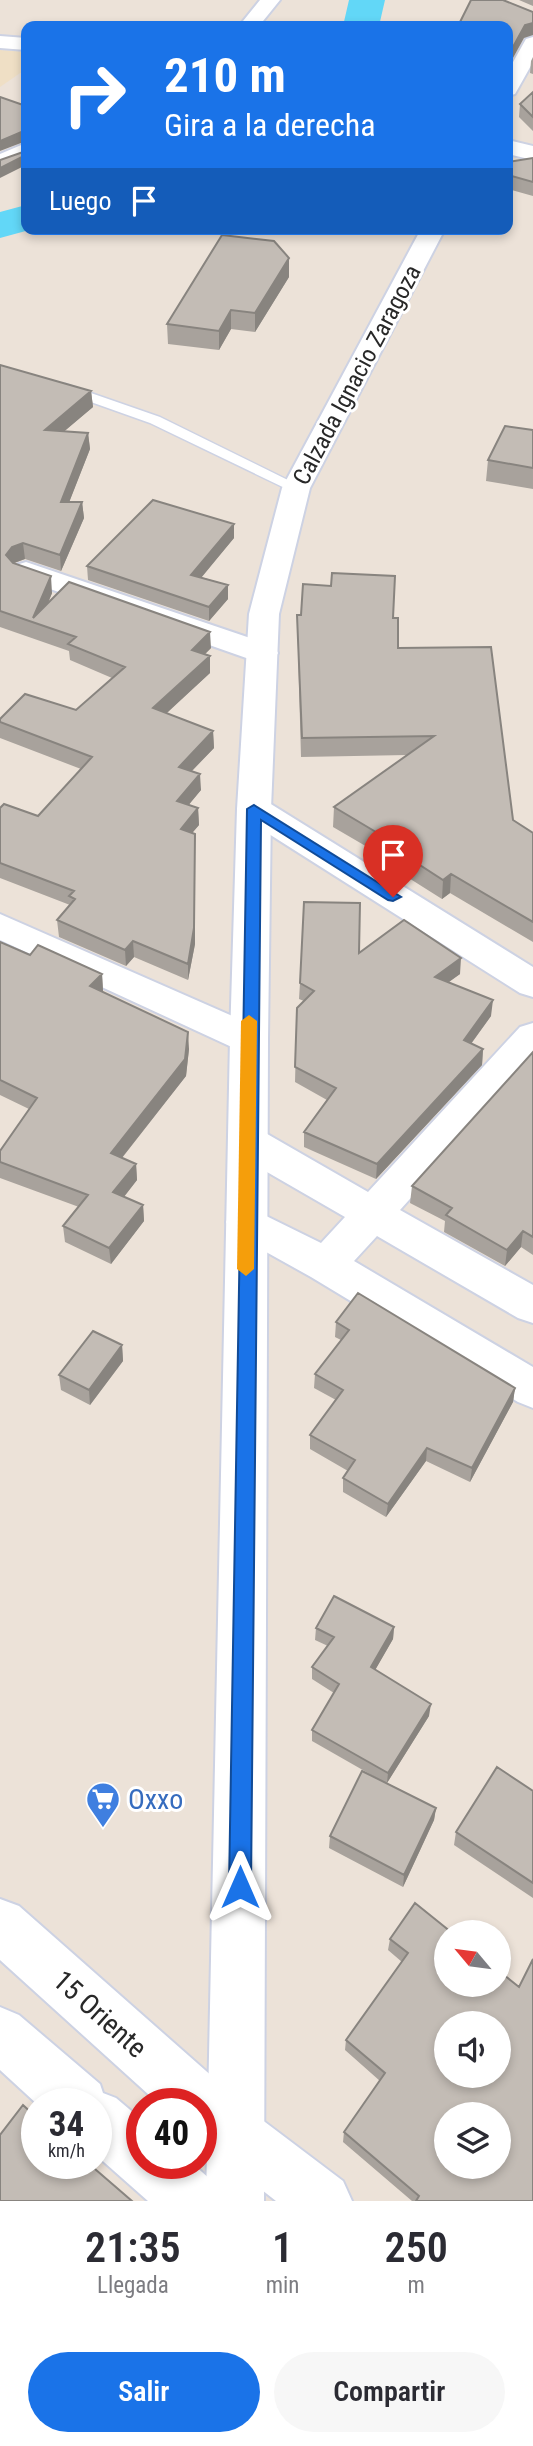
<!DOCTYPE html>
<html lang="es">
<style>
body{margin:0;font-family:"Roboto Condensed",sans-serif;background:#f7f7f7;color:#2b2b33;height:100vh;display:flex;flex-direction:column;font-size:26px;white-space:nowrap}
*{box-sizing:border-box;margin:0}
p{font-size:23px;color:#7c7c81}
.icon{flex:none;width:38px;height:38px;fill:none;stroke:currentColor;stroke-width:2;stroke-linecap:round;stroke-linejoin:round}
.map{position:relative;height:2201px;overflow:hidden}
.details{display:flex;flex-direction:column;background:#fff;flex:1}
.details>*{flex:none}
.hud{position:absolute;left:21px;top:21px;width:492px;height:214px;border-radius:14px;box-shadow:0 4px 10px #0003;background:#1a73e8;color:#fff;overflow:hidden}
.needle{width:46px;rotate:299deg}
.buttons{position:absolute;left:434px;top:1920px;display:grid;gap:14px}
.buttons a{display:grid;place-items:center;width:77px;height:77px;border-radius:50%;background:#fff;box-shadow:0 4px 10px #0003;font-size:35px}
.speed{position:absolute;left:21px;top:2088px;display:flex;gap:14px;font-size:35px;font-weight:700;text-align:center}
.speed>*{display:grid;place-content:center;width:91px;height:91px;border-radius:50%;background:#fff;box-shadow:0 4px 10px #0003;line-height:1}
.speed small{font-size:18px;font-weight:400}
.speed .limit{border:10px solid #d22;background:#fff;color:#111}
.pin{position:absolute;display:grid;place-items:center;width:60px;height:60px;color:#fff;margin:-72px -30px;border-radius:50% 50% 50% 0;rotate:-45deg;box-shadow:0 0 7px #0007}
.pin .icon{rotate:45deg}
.me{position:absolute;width:77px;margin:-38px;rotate:0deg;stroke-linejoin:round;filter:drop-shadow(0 0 5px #0008)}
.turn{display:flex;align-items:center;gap:24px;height:147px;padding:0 28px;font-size:32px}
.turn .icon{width:91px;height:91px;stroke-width:2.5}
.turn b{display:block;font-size:49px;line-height:60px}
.then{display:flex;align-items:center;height:66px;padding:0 28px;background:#0003;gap:14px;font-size:26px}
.eta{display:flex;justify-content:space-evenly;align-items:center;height:119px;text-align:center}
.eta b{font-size:42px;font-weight:600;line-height:49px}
.action{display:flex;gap:14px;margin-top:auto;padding:14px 28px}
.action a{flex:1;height:80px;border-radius:42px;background:#1a73e8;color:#fff;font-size:28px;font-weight:600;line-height:80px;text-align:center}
.action a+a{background:#f7f7f7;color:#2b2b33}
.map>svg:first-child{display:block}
.education{fill:#efdfc5}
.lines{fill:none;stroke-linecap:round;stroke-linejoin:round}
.river{fill:#62d7f7;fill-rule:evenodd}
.service-casing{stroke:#cdd2e3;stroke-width:3}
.minor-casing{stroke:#cdd2e3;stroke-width:4}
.tertiary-casing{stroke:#cdd2e3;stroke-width:4}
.secondary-casing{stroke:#cdd2e3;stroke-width:4}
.service{fill:#fff;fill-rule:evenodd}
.minor{fill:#fff;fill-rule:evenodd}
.tertiary{fill:#fff;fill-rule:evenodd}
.secondary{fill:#fff;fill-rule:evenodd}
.wall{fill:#a8a29c}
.shaded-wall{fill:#88847f}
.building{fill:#c3bcb5;stroke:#88847f;stroke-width:2;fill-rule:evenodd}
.route{fill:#1a73e8;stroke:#114b97;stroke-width:2}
.slow{fill:#f59e0b}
.labels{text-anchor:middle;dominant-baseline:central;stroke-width:6;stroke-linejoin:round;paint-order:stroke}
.street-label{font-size:24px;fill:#282828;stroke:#fff}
.near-shop-label{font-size:28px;fill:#366cbe;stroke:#fff;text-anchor:start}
.near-street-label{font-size:28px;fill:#282828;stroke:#fff}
</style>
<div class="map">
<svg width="533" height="2201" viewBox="0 0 533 2201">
<rect width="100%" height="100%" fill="#ece2d8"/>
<path class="education" d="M 0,50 L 26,52 L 26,69 L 0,87 Z"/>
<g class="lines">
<path class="river" d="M 349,0 L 385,0 L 379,26 L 343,26 Z
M 26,205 L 26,229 L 33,229 L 0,238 L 0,212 Z"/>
<g class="service-casing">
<path id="service" d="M 65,384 L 160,417 L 304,488 L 296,493 L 291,491 L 150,423 L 60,391 L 58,388 Z"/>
</g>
<g class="minor-casing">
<path id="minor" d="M 260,0 L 280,0 L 259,26 L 239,26 Z
M 0,36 L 26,38 L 26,50 L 0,48 Z
M 508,140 L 533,146 L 533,160 L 508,154 Z
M 26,143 L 26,159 L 0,170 L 0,154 Z
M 26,562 L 274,646 L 278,653 L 274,660 L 263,662 L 252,660 L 16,577 L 11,571 L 16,565 Z
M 254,798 L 266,801 L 533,967 L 533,997 L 520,993 L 242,817 L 237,809 L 242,801 Z
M 0,914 L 262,1029 L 268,1039 L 262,1049 L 249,1053 L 236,1049 L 0,940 Z
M 533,1023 L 533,1062 L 400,1210 L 533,1285 L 533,1323 L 518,1318 L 377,1236 L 354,1261 L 533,1367 L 533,1408 L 518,1402 L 311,1277 L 232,1233 L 226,1222 L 232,1211 L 246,1206 L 321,1243 L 345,1217 L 234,1153 L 228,1142 L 234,1131 L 248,1127 L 262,1131 L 368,1192 L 520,1027 Z"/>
</g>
<g class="tertiary-casing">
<path id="tertiary" d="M 533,37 L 533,62 L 515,94 L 508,96 L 508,71 L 526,39 Z
M 421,229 L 445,229 L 310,488 L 279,614 L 271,809 L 268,1039 L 264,2201 L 206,2201 L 230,1039 L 237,809 L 249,614 L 282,488 Z"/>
</g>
<g class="secondary-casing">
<path id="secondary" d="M 0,1899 L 19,1906 L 257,2116 L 343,2181 L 352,2201 L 276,2201 L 201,2142 L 201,2104 L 159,2104 L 0,1960 Z
M 0,2007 L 19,2015 L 100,2084 L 103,2093 L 116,2098 L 142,2120 L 142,2163 L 192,2163 L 212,2181 L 221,2201 L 148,2201 L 96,2155 L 96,2104 L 37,2104 L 0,2070 Z"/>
</g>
<use href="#service" class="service"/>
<use href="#minor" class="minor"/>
<use href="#tertiary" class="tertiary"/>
<use href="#secondary" class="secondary"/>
</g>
<path class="wall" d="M 519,0 L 533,0 L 533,6 Z
M 533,57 L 533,74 L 530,73 L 531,61 Z
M 533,92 L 533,131 L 519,117 L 520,104 Z
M 533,158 L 533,196 L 508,189 L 508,162 Z
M 289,258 L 289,277 L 255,332 L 231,329 L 219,350 L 168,344 L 167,324 Z
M 0,365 L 91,391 L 93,407 L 64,431 L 88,433 L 90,449 L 69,502 L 82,502 L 84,518 L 61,571 L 25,559 L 14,563 L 52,593 L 48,603 L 211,648 L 205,654 L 210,656 L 210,673 L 166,713 L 213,731 L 214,748 L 192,771 L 201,790 L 188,805 L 198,808 L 199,825 L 192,833 L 195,834 L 195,944 L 188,980 L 134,957 L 126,966 L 59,937 L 57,920 L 70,905 L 0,878 L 0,808 L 38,816 L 81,769 L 0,738 L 0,719 L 76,710 L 112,678 L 70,660 L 69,651 L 0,627 Z
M 533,430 L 533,489 L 486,481 L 488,460 Z
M 234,524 L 234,538 L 201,577 L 228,585 L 228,599 L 209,621 L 88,580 L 87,566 Z
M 297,615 L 393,618 L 398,648 L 513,820 L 533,833 L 533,942 L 450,893 L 442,899 L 404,875 L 405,869 L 333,827 L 334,807 L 407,755 L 301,757 Z
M 0,942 L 30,955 L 102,974 L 103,991 L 102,992 L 189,1049 L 186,1076 L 122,1158 L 136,1164 L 137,1180 L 124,1197 L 143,1205 L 144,1221 L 111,1264 L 65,1242 L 63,1226 L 79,1207 L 0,1178 L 0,1151 L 29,1109 L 0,1095 Z
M 359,953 L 460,974 L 448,982 L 491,1016 L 471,1044 L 483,1049 L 482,1065 L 376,1179 L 304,1147 L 304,1132 L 327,1100 L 295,1082 L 297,1008 L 304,1001 L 299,999 L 300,983 Z
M 533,1052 L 533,1255 L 521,1247 L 505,1266 L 444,1232 L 445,1221 L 410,1203 L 412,1186 Z
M 336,1322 L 515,1388 L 513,1402 L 470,1482 L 426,1461 L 386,1517 L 343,1492 L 343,1478 L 348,1471 L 310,1449 L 310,1435 L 336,1400 L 314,1388 L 315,1374 L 341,1340 L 335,1337 Z
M 122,1345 L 123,1361 L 90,1405 L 61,1390 L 59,1375 Z
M 394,1627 L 393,1639 L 375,1670 L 429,1716 L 387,1783 L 436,1808 L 434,1820 L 403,1887 L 329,1848 L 330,1836 L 382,1781 L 312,1741 L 312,1730 L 334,1693 L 312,1679 L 312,1667 L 328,1646 L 315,1640 L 316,1628 Z
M 533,1791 L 533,1898 L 454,1845 L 456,1832 Z
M 415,1903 L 533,2201 L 412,2201 L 343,2142 L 344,2132 L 380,2081 L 345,2050 L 346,2040 L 402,1962 L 388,1950 L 390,1939 Z"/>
<path class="shaded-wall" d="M 533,23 L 533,35 L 524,38 L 508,67 L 508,56 L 525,25 Z
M 26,130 L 26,141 L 0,151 L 0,141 Z
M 26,155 L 26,165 L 0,178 L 0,168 Z
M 289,258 L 289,277 L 255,332 L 255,313 Z
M 231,310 L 231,329 L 219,350 L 219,331 Z
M 91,391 L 93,407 L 47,446 L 45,430 Z
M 88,433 L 90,449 L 63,518 L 61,502 Z
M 82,502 L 84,518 L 61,571 L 60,555 Z
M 234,524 L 234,538 L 192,589 L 191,575 Z
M 23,543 L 25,559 L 14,563 L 6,555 L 12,547 Z
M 51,576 L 52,593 L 39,625 L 33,618 Z
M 228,585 L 228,599 L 209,621 L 209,607 Z
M 210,632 L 211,648 L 193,666 L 192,650 Z
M 210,656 L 210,673 L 154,725 L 153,708 Z
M 213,731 L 214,748 L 180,783 L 179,767 Z
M 200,774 L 201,790 L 178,818 L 177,801 Z
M 198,808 L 199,825 L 181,846 L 181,829 Z
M 195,834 L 195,944 L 188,980 L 188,964 Z
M 451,874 L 450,893 L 442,899 L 443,880 Z
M 133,941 L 134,957 L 126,966 L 125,950 Z
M 461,958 L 460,974 L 434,993 L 435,977 Z
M 102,974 L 103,991 L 92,1003 L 90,986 Z
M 493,1000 L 491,1016 L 462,1056 L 464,1040 Z
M 188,1032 L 189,1049 L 186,1076 L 113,1169 L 111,1153 Z
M 483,1049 L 482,1065 L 376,1179 L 377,1164 Z
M 136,1164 L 137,1180 L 115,1208 L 113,1192 Z
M 143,1205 L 144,1221 L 111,1264 L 109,1248 Z
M 523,1231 L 521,1247 L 505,1266 L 507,1250 Z
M 122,1345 L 123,1361 L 90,1405 L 89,1390 Z
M 515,1388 L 513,1402 L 470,1482 L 472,1468 Z
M 427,1448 L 426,1461 L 386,1517 L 388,1504 Z
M 394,1627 L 393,1639 L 370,1679 L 371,1667 Z
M 431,1704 L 429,1716 L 387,1783 L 388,1773 Z
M 436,1808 L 434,1820 L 403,1887 L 404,1875 Z"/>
<path class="building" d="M 471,0 L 503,0 L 533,12 L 533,23 L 525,25 L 508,56 L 508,26 L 458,26 Z
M 533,92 L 533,117 L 520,104 Z
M 0,97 L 26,106 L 26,155 L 0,168 L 0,160 L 26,151 L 26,130 L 0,141 Z
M 533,158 L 533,182 L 508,175 L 508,162 Z
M 222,235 L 274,241 L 289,258 L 255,313 L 231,310 L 219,331 L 167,324 Z
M 0,365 L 91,391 L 45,430 L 88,433 L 61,502 L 82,502 L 60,555 L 23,543 L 12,547 L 6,555 L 13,563 L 51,576 L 33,618 L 69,582 L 210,632 L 192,650 L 210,656 L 153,708 L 213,731 L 179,767 L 200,774 L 177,801 L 198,808 L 181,829 L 195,834 L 194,928 L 188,964 L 133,941 L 125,950 L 57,920 L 75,899 L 69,896 L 74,891 L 0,863 L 0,808 L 4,804 L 38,816 L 92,757 L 0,722 L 0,719 L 25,694 L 76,710 L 125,667 L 68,644 L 76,637 L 0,611 Z
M 505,426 L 533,430 L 533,468 L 488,460 Z
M 153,500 L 234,524 L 191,575 L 228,585 L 209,607 L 87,566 Z
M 332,573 L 395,576 L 393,618 L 398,618 L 398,648 L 491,647 L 513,820 L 533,833 L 533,922 L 451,874 L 443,880 L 406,856 L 411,853 L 334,807 L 434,736 L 302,738 L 297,615 L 301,615 L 303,584 L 331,586 Z
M 304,902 L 360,903 L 359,953 L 404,920 L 461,958 L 435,977 L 493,1000 L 464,1040 L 483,1049 L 377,1164 L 304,1132 L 336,1088 L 295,1067 L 297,1008 L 314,991 L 300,983 Z
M 0,942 L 30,955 L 38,945 L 102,974 L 90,986 L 188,1032 L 185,1059 L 111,1153 L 136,1164 L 113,1192 L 143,1205 L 109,1248 L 63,1226 L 88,1195 L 0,1162 L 0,1151 L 37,1098 L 0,1080 Z
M 533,1052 L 533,1237 L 523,1231 L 507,1250 L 446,1215 L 452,1208 L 412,1186 Z
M 358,1293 L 515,1388 L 472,1468 L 427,1448 L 388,1504 L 343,1478 L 355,1460 L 310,1435 L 343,1390 L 315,1374 L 349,1330 L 336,1322 Z
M 93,1331 L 122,1345 L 89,1390 L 59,1375 Z
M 334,1596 L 394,1627 L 371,1667 L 431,1704 L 388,1773 L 312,1730 L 339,1684 L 312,1667 L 334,1637 L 316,1628 Z
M 497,1767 L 533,1791 L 533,1883 L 456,1832 Z
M 362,1771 L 436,1808 L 404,1875 L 330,1836 Z
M 415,1903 L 451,1932 L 446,1932 L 446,1984 L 499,1984 L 499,1971 L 519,1987 L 533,1959 L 533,2201 L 416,2201 L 419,2196 L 344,2132 L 385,2073 L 346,2040 L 408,1953 L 390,1939 ZM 446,2023 L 499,2023 L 499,2076 L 446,2076 ZM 446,2114 L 499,2114 L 499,2166 L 446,2166 Z
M 23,2105 L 37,2118 L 37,2163 L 88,2163 L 132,2201 L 0,2201 L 0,2135 Z"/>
<path class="route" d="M 254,805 L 401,897 L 393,901 L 388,900 L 261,820 L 251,1887 L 248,1894 L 240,1898 L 232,1894 L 229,1887 L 247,809 Z"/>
<path class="slow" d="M 249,1015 L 257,1021 L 254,1269 L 246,1276 L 237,1269 L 241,1021 Z"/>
<defs>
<g id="supermarket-pin" transform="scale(1.75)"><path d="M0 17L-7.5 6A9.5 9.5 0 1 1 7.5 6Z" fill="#3f7fe0" stroke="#fff"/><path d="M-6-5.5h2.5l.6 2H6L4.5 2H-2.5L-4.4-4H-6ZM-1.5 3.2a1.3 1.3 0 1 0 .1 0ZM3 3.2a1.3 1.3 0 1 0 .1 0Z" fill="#fff"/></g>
</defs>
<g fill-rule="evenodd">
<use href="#supermarket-pin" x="103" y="1799"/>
</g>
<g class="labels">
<g class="street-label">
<text transform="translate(357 375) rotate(-62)">Calzada Ignacio Zaragoza</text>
</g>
<g class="near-shop-label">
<text x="128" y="1799">Oxxo</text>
</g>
<g class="near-street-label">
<text transform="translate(100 2014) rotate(42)">15 Oriente</text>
</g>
</g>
</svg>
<div class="buttons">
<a><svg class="needle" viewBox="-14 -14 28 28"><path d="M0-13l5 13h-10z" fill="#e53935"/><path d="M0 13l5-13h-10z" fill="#7c7c81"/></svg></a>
<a><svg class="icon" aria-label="sound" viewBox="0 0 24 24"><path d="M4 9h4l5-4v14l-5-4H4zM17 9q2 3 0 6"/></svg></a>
<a><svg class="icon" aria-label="layers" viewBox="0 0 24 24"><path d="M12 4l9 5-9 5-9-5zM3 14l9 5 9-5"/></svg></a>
</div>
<div class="speed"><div>34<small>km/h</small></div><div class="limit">40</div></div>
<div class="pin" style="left:393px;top:897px;background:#d93025"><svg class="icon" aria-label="arrive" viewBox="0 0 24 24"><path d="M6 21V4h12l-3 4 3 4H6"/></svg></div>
<svg class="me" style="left:240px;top:1887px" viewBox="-20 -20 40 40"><path d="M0-17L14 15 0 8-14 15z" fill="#1a73e8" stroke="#fff" stroke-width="4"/></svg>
<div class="hud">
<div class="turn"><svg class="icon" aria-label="right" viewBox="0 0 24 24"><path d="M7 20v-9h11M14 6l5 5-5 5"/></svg><div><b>210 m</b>Gira a la derecha</div></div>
<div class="then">Luego<svg class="icon" aria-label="arrive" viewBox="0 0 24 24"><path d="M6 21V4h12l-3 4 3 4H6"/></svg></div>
</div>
</div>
<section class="details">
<div class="eta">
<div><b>21:35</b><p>Llegada</p></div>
<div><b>1</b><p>min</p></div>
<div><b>250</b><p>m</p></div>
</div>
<div class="action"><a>Salir</a><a>Compartir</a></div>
</section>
